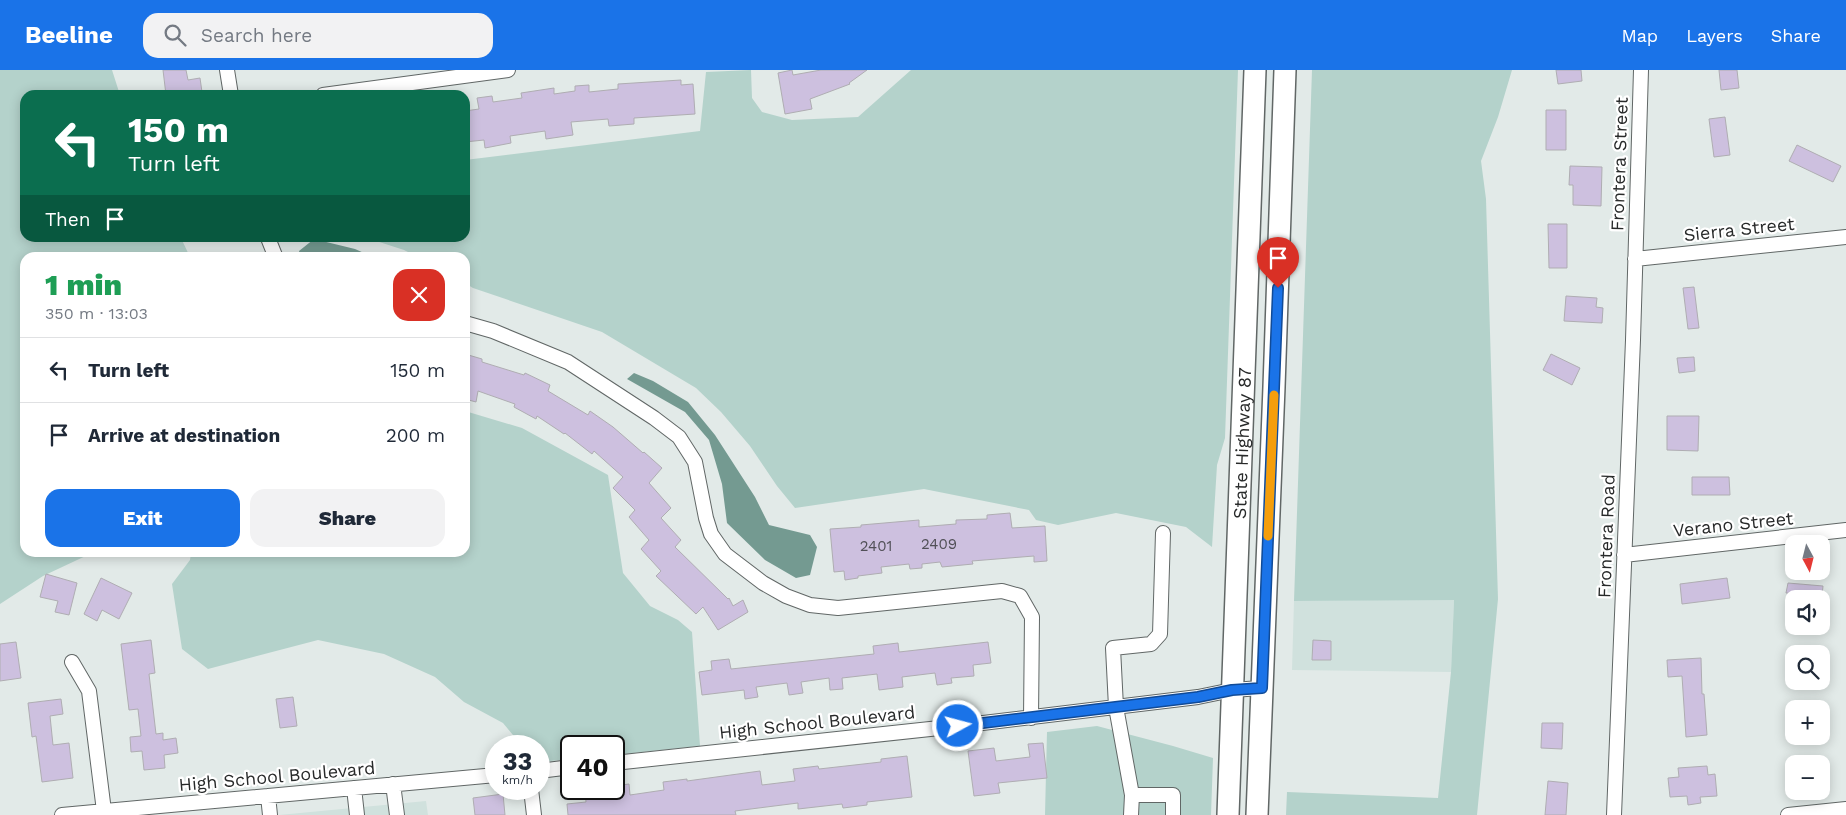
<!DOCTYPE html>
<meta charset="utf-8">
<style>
body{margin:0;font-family:"Work Sans",sans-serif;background:#f2f2f3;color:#1f2937;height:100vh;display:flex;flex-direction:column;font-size:19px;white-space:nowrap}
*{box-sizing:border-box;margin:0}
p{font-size:16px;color:#747a83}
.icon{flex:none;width:28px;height:28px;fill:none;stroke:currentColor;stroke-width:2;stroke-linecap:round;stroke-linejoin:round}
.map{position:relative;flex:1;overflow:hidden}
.sheet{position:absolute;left:20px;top:182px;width:450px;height:305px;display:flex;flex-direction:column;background:#fff;border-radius:15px;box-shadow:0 2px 12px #0003}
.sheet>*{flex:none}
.hud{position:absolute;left:20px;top:20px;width:450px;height:152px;border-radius:15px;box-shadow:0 2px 12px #0003;background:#0b6e4f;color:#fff;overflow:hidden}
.needle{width:32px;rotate:173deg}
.controls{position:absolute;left:1785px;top:465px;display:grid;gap:10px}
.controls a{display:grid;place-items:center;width:45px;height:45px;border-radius:10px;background:#fff;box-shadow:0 2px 12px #0003;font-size:25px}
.speed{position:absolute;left:485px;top:665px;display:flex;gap:10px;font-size:25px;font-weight:700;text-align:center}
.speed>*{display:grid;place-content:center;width:65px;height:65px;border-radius:50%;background:#fff;box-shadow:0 2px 12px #0003;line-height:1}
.speed small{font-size:12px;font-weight:400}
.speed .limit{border:2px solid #111;border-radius:8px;background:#fff;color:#111}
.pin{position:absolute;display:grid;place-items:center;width:42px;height:42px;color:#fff;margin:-51px -21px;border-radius:50% 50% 50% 0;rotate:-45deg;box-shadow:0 0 5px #0007}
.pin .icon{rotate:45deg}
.me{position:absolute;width:55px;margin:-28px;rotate:83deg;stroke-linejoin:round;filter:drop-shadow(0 0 4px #0008)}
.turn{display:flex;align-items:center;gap:18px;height:105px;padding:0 25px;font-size:22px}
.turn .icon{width:65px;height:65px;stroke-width:2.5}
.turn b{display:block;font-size:35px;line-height:42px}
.then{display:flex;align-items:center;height:48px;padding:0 25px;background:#0003;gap:10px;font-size:19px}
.round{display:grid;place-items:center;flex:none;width:52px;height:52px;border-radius:15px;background:#f2f2f3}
.summary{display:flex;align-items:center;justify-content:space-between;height:85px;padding:0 25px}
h1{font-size:30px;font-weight:800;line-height:38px;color:#1e9e55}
.button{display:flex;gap:10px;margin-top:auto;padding:10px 25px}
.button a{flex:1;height:58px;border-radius:15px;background:#1a73e8;color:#fff;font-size:20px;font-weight:800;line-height:58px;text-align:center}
.button a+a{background:#f2f2f3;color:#1f2937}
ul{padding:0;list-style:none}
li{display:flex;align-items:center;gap:15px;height:65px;padding:0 25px;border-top:1px solid #e0e1e3}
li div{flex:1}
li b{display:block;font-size:19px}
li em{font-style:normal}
header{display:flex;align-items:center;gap:30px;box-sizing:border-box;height:70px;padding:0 25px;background:#1a73e8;color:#fff}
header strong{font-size:24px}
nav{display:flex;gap:28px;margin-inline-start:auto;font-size:18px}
.search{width:350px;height:45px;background:#f2f2f3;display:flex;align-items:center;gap:12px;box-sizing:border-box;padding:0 18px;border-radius:15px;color:#747a83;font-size:19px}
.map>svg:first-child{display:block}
.built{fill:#d0e1dd}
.green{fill:#b4d2cb}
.water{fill:#749a91}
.building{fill:#cdc0df;stroke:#afadb2}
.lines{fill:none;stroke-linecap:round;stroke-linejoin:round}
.minor-casing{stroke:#616766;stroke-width:16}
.highway-casing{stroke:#616766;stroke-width:24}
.minor{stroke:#fff;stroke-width:14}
.highway{stroke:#fff;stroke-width:21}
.route-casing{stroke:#114b97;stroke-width:12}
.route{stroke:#1a73e8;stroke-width:9}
.slow{stroke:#f59e0b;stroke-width:9}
.labels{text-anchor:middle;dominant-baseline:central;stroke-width:4.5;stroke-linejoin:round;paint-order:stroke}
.number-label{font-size:15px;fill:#515057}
.street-label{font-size:18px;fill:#282a2a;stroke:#fff}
</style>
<header>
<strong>Beeline</strong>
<div class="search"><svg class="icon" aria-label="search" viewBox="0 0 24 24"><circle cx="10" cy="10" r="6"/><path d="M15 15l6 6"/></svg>Search here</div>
<nav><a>Map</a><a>Layers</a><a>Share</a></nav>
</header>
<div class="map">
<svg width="1846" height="745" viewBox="0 0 1846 745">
<rect width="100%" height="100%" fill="#e2eae8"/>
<path class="built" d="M 1454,529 L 1451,602 L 1292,600 L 1294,531 Z
M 426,731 L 428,745 L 279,745 Z"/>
<path class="green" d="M 0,0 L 112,0 L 120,25 L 25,25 L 25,168 L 181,168 L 190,187 L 25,188 L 25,482 L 92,483 L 43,506 L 0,534 Z
M 751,0 L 752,28 L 762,42 L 792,50 L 858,47 L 911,0 L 1238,0 L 1225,368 L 1217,395 L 1212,477 L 1186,457 L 1116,443 L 1058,455 L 1036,450 L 1029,440 L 924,419 L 795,438 L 777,416 L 750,376 L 721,342 L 696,318 L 602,262 L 473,218 L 465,213 L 465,188 L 418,187 L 404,180 L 367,168 L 465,168 L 465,90 L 700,61 L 706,2 Z
M 1312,0 L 1512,0 L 1498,47 L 1481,91 L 1486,129 L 1498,529 L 1477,745 L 1286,745 L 1287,722 L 1438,728 L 1451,602 L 1454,530 L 1294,531 Z
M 465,341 L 522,358 L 608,405 L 623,503 L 650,536 L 678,550 L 692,562 L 700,676 L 614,685 L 614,676 L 571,676 L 571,689 L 539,692 L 539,676 L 522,676 L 503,653 L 464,632 L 435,607 L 384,584 L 318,570 L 208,599 L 182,579 L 172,514 L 190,490 L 191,483 L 465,482 Z
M 1097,656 L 1173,676 L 1213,688 L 1211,745 L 1045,745 L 1047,662 Z"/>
<path class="water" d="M 314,169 L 355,179 L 373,187 L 300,187 L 299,181 Z
M 634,303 L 653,311 L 688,332 L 715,365 L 755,427 L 769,455 L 810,465 L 817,477 L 810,505 L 796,508 L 765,490 L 727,453 L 722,414 L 709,370 L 685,342 L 627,309 Z"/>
<path class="building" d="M 163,0 L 186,0 L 188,10 L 200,8 L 202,22 L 198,22 L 198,25 L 166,25 Z
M 792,0 L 793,5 L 821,0 L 867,0 L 849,13 L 850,14 L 810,29 L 812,39 L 785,44 L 778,3 Z
M 1556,0 L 1581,0 L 1582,11 L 1558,14 Z
M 1719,0 L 1737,0 L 1739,18 L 1721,20 Z
M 681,10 L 681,15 L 693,14 L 695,44 L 634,48 L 634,54 L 609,56 L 608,49 L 571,52 L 573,65 L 546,69 L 545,61 L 510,66 L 511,73 L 485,78 L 484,70 L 465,72 L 465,41 L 479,39 L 477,28 L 492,26 L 493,32 L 522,28 L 521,23 L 554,18 L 554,24 L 575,21 L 575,16 L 589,15 L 589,22 L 618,19 L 618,14 Z
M 1546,40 L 1566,40 L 1566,80 L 1546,80 Z
M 1725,47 L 1730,85 L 1714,87 L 1709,49 Z
M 1797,75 L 1841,96 L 1833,112 L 1789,91 Z
M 1570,96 L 1602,97 L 1601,136 L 1573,135 L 1573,115 L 1569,115 Z
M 1548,154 L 1567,154 L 1567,198 L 1549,198 Z
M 1694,217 L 1699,258 L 1688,259 L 1683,218 Z
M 1566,226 L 1597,228 L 1596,237 L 1603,238 L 1602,253 L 1564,251 Z
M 465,284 L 482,289 L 482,292 L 524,305 L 525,303 L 550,315 L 548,321 L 588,345 L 590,341 L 613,357 L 643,383 L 644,382 L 662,398 L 649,413 L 671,438 L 661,448 L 681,470 L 675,477 L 728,529 L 729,528 L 733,536 L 743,530 L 748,542 L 718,560 L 703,537 L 696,544 L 656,506 L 661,501 L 641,479 L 649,470 L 629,447 L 635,440 L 613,418 L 623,407 L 594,381 L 592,384 L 565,363 L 564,364 L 537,346 L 536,349 L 514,337 L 515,334 L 478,321 L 476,332 L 465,329 Z
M 1551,284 L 1580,298 L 1572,315 L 1543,300 Z
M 1694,287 L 1695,301 L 1679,303 L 1677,288 Z
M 1667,346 L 1699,346 L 1698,381 L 1667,380 Z
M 1692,407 L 1729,407 L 1730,425 L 1692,425 Z
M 1010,443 L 1012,458 L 1045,456 L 1047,491 L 1034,492 L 1034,486 L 972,491 L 973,494 L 942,497 L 940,492 L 922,494 L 922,498 L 910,499 L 909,494 L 881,497 L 882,503 L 858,506 L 858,508 L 845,510 L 844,501 L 834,502 L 830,459 L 861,457 L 861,455 L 919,450 L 919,457 L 956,454 L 956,450 L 987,449 L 987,445 Z
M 46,504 L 77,513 L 69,545 L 55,542 L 58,531 L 40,527 Z
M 101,508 L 132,523 L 119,549 L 102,540 L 97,551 L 84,544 Z
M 1727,508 L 1730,528 L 1682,534 L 1680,514 Z
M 1788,513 L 1823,516 L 1822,526 L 1786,523 Z
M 151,570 L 155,603 L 149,604 L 156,664 L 163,663 L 163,670 L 176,668 L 178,683 L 164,685 L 165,698 L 144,700 L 142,681 L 131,682 L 130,667 L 141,666 L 138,639 L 129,640 L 121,574 Z
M 1313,570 L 1331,571 L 1331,590 L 1312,590 Z
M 16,572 L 21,608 L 0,611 L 0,574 Z
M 988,572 L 991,593 L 973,595 L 974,606 L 951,608 L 952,613 L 937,615 L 935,603 L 902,607 L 903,617 L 879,620 L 877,604 L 842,608 L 843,619 L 830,620 L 829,608 L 801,612 L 803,623 L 789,625 L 787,613 L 756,617 L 758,627 L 745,629 L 744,620 L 702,625 L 699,602 L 712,600 L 711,591 L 729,589 L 731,599 L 874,584 L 873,576 L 898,573 L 899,582 Z
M 1701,588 L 1702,624 L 1704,624 L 1707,665 L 1686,667 L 1682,606 L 1668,607 L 1667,590 Z
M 293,627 L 297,656 L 280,658 L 276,629 Z
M 61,629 L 63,644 L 50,646 L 53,675 L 69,673 L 73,708 L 42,712 L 36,666 L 32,667 L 28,633 Z
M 1542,653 L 1563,653 L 1562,679 L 1541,678 Z
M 1043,673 L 1047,708 L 998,713 L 1000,723 L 974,726 L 968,681 L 994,678 L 996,691 L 1030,687 L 1028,674 Z
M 907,686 L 912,727 L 867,732 L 867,735 L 843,738 L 842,734 L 798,739 L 798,733 L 735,741 L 736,745 L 568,745 L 567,734 L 586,732 L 585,719 L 615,719 L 614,716 L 629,714 L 630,725 L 664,720 L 663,712 L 687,709 L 687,711 L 760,701 L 762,715 L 795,711 L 793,699 L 818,696 L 819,699 L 881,692 L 881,689 Z
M 1707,696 L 1708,705 L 1715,704 L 1717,726 L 1700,727 L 1701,733 L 1688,735 L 1687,726 L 1670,727 L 1668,708 L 1679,707 L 1678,698 Z
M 1548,711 L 1568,713 L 1566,745 L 1545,745 Z
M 503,724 L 505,745 L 475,745 L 473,728 Z"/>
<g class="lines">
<g class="minor-casing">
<path id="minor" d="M 227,0 L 231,25
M 323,25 L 508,0
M 268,168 L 276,188
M 1635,189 L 1846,167
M 465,253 L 493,261 L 568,292 L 654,348 L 679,367 L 695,392 L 706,448 L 711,464 L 725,484 L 763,513 L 786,526 L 810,535 L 838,538 L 1002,521 L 1020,526 L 1032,547 L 1031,648
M 1624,485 L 1846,460
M 72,592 L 89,621 L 104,741
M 614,693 L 958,656 L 1198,627 L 1232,620 L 1261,618
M 539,701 L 571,697
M 393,714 L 397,745
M 354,718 L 357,745
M 531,719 L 534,745
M 1132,725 L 1173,725 L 1173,745
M 268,726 L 270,745
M 62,745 L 496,705
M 1131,745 L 1132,725 L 1116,637 L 1113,578 L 1151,574 L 1160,564 L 1163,463
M 1614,745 L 1633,270 L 1641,0
M 1788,745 L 1846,739"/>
</g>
<g class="highway-casing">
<g id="highway">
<path id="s1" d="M 1228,745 L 1255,0"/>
<path d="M 1257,745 L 1274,317 L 1285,0"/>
</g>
</g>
<use href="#minor" class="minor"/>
<use href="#highway" class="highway"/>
</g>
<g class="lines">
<g class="route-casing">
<path id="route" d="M 958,656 L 1198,627 L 1232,620 L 1262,618 L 1278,218"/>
</g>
<use href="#route" class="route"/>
<path class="slow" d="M 1268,466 L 1274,325"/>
</g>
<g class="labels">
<g class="number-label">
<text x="939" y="474">2409</text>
<text x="876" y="476">2401</text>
</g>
<g class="street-label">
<text transform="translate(1619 94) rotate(-88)">Frontera Street</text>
<text transform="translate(1739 159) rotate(-6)">Sierra Street</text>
<text stroke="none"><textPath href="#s1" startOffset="372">State Highway 87</textPath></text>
<text transform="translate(1733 454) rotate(-6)">Verano Street</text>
<text transform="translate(1606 466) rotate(-88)">Frontera Road</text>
<text transform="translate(817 652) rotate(-6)">High School Boulevard</text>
<text transform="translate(277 706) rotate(-5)">High School Boulevard</text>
</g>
</g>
</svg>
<div class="controls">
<a><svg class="needle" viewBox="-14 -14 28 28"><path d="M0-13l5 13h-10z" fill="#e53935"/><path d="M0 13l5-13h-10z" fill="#747a83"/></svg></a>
<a><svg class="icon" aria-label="sound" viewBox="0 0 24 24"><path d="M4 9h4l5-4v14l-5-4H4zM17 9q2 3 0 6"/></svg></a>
<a><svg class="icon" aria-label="search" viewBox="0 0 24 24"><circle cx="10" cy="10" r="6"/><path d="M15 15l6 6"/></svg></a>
<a>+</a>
<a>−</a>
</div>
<div class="speed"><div>33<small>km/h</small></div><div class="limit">40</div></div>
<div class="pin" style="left:1278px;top:218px;background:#d93025"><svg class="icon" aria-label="arrive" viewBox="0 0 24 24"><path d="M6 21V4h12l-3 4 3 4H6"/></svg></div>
<svg class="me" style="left:958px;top:656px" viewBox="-20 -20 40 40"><circle r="17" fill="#1a73e8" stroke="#fff" stroke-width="3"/><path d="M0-11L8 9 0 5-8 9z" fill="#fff"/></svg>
<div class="hud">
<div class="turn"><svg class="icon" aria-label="left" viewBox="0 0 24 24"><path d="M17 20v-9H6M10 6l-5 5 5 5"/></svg><div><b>150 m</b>Turn left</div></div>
<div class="then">Then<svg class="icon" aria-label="arrive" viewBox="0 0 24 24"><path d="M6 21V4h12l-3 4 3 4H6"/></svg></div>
</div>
<section class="sheet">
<div class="summary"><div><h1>1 min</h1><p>350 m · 13:03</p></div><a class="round" style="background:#d93025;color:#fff"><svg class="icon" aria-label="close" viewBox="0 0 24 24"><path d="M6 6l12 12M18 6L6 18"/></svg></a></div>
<ul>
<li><svg class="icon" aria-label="left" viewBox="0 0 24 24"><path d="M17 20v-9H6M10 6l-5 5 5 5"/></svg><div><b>Turn left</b></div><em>150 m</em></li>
<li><svg class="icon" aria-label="arrive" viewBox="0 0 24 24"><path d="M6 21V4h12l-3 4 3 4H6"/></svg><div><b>Arrive at destination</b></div><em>200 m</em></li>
</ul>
<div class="button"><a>Exit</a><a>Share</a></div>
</section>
</div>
